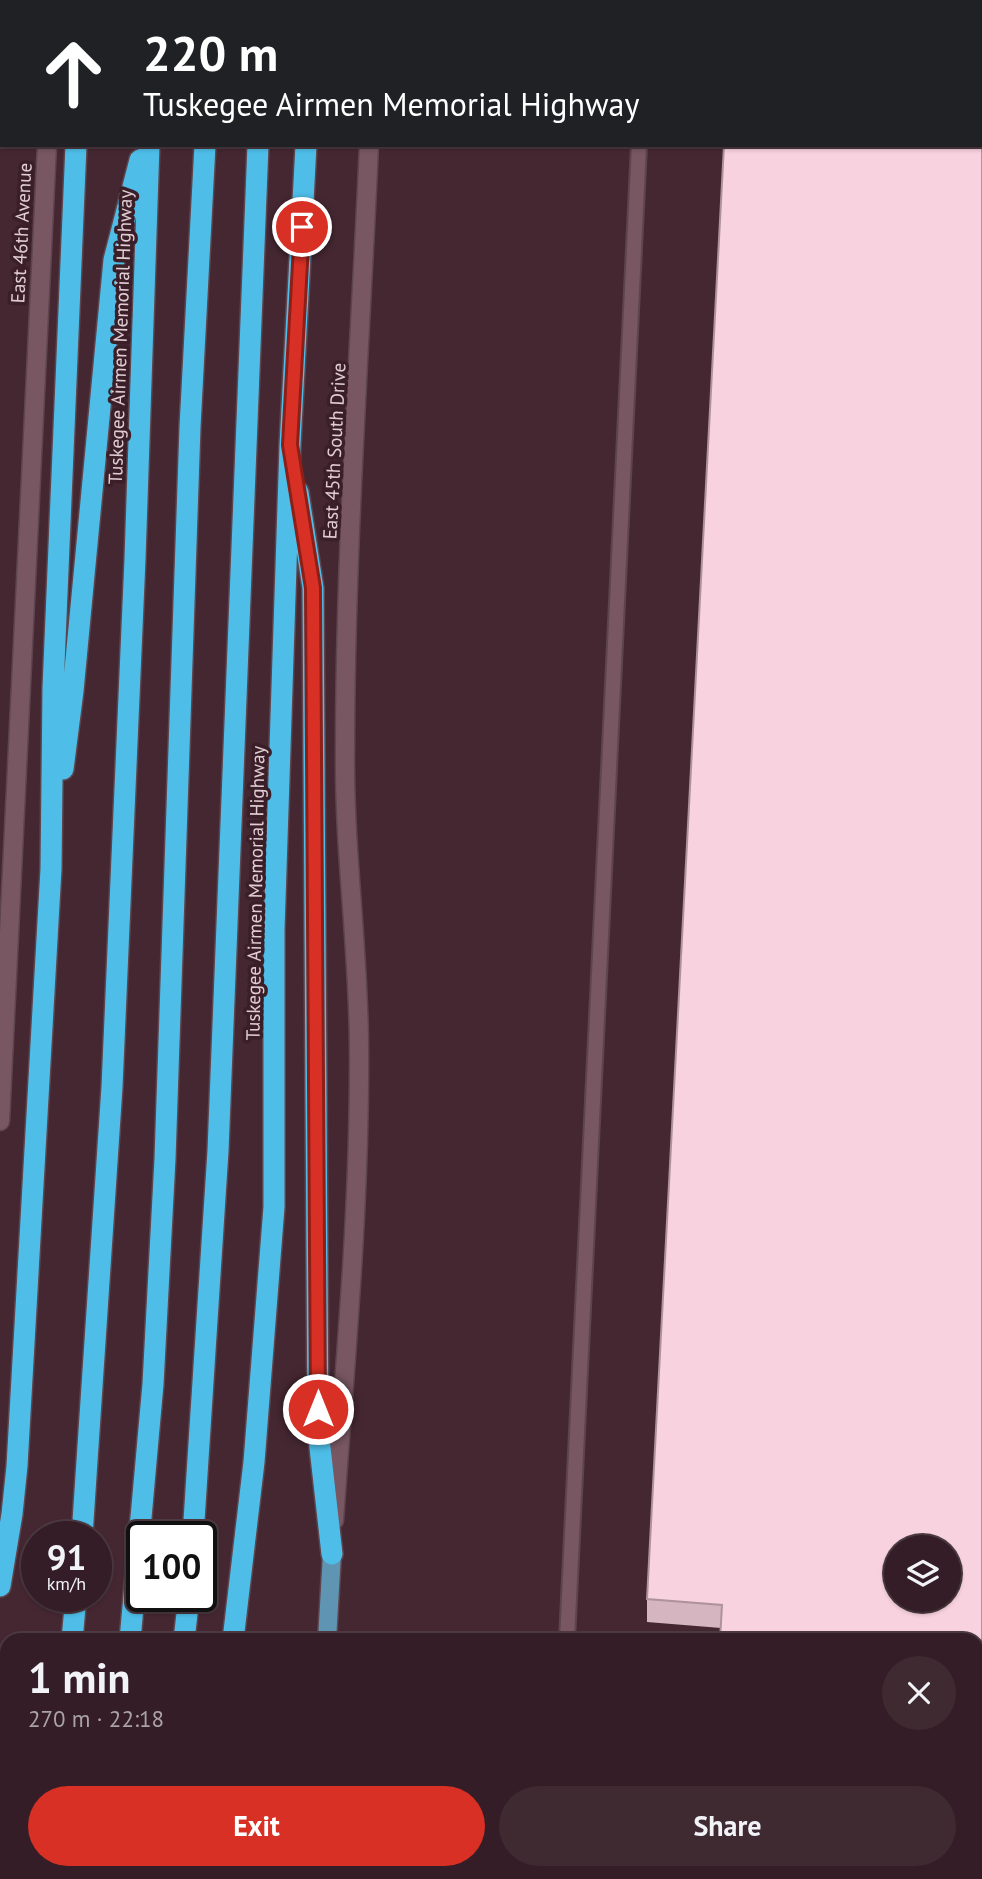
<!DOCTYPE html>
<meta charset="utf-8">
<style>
body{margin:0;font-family:"PT Sans",sans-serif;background:#3f2a32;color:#f1f3f6;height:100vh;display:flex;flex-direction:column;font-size:26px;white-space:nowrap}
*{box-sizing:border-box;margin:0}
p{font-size:23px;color:#a9a2a7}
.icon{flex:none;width:38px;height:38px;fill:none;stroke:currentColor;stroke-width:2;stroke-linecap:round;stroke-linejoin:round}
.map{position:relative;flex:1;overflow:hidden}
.sheet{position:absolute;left:0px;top:1633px;width:984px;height:247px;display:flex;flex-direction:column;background:#341d26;border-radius:21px 21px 0 0;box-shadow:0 2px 5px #0004,0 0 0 2px #4e3b43}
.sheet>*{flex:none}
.banner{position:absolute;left:0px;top:0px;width:984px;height:147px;box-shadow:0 2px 5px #0004,0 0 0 2px #4e3b43;background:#202124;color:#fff;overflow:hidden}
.tools{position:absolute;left:884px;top:1535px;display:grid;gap:14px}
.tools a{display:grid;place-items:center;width:77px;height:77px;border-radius:50%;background:#341d26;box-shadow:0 2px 5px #0004,0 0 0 2px #4e3b43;font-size:35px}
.speed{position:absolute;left:21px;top:1521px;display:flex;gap:14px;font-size:35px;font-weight:700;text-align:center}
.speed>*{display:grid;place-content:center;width:91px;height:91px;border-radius:50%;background:#341d26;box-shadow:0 2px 5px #0004,0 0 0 2px #4e3b43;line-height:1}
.speed small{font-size:18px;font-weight:400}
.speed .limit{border:4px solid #111;border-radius:10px;background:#fff;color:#111}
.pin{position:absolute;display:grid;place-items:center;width:60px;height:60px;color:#fff;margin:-30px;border:4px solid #fff;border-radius:50%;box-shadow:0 2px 7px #0007}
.me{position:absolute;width:77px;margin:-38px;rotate:0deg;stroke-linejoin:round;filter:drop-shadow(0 0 5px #0008)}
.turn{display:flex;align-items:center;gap:24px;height:147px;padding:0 28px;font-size:32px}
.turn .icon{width:91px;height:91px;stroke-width:2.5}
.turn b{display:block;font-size:49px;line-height:60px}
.round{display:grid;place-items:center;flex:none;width:74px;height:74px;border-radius:37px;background:#3f2a32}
.head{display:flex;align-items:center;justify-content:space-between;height:119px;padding:0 28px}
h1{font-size:42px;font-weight:700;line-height:52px}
.action{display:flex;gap:14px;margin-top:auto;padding:14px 28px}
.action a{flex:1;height:80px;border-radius:42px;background:#d93025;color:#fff;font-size:28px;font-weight:700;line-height:80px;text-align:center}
.action a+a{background:#3f2a32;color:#f1f3f6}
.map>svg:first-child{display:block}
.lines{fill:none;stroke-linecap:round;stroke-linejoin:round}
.lane-casing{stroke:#5d444e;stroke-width:18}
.secondary-casing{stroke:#5d444e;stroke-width:21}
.primary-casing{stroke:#5d444e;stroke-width:21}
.highway-casing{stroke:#5d444e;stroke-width:24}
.lane{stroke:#785762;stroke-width:14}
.secondary{stroke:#785762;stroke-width:18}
.primary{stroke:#5f95b2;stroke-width:18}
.highway{stroke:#4ebee8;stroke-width:21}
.wall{fill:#d5b5bf}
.building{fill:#f8d2de;stroke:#ae939b;stroke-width:2;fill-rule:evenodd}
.route-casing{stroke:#8d1f18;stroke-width:18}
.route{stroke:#d93025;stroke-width:12}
.labels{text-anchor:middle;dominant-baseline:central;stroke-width:7;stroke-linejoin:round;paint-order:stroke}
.street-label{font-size:19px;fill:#e1cdd3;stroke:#3a1e28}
</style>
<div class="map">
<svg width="982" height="1879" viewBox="0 0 982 1879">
<rect width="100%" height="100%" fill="#452732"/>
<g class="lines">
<g class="lane-casing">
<path id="lane" d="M 452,2 L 453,0
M 482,2 L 482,0
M 646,2 L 646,0
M 567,1640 L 639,145"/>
</g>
<g class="secondary-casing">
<path id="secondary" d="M 54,2 L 54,0
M 376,2 L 376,0
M 0,1121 L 47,145
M 334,1520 C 345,1363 360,1207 359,1050 C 359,951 344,852 345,753 C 345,551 360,348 369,145"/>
</g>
<g class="primary-casing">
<path id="primary" d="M 327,1640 L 332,1554
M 313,1879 L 313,1872"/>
</g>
<g class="highway-casing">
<path id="highway" d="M 82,2 L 82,0
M 157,2 L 157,0
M 212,2 L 212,0
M 264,2 L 265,0
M 316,2 L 316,0
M 298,492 L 313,588 L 318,1430 L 332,1554
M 63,769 L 73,691 L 114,260 L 140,160
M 82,1536 L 112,1087 L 135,559 L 149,145
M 193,1536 L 218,1151 L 258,145
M 0,1586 L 12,1514 L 17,1466 L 51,869 L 53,688 L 76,145
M 72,1640 L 76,1596
M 130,1640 L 153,1384 L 165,1159 L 190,427 L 205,145
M 184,1640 L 189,1596
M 233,1640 L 254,1462 L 274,1207 L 274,930 L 290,445 L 306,145
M 48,1879 L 49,1872
M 101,1879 L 102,1872
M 156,1879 L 156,1872
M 206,1879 L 207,1872"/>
</g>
<use href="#lane" class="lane"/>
<use href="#secondary" class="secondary"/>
<use href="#primary" class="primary"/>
<use href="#highway" class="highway"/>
</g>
<path class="wall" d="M 732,0 L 982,1879 L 823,1879 L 808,1872 L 976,1872 L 721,1628 L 647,1622 L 647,1599 Z"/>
<path class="building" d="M 732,0 L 982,0 L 982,1879 L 875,1879 L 860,1872 L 976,1872 L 976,1640 L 720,1640 L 722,1605 L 647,1599 L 724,145 L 982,145 L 982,2 L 732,2 ZM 896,1547 L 948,1547 L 948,1600 L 896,1600 Z"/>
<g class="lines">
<g class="route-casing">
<path id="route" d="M 302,227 L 290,445 L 313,588 L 318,1409"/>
</g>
<use href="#route" class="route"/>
</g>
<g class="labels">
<g class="street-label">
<text transform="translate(21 233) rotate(-87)">East 46th Avenue</text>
<text transform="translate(120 337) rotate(-88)">Tuskegee Airmen Memorial Highway</text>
<text transform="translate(334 451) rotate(-87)">East 45th South Drive</text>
<text transform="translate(255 893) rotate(-89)">Tuskegee Airmen Memorial Highway</text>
</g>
</g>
</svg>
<div class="tools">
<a><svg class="icon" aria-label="layers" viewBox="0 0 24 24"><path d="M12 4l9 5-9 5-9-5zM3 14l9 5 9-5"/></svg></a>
</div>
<div class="speed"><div>91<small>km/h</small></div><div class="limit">100</div></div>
<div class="pin" style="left:302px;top:227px;background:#d93025"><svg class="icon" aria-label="arrive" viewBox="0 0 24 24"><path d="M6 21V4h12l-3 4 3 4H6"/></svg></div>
<svg class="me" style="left:318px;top:1409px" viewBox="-20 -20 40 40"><circle r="17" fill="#d93025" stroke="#fff" stroke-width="3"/><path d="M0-11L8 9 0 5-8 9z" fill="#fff"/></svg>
<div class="banner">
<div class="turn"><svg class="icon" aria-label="ahead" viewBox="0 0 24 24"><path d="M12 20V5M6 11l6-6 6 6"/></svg><div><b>220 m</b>Tuskegee Airmen Memorial Highway</div></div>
</div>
<section class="sheet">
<div class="head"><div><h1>1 min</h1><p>270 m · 22:18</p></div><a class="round"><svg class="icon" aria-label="close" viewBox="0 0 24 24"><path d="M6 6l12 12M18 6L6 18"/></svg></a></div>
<div class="action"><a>Exit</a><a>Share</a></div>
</section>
</div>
